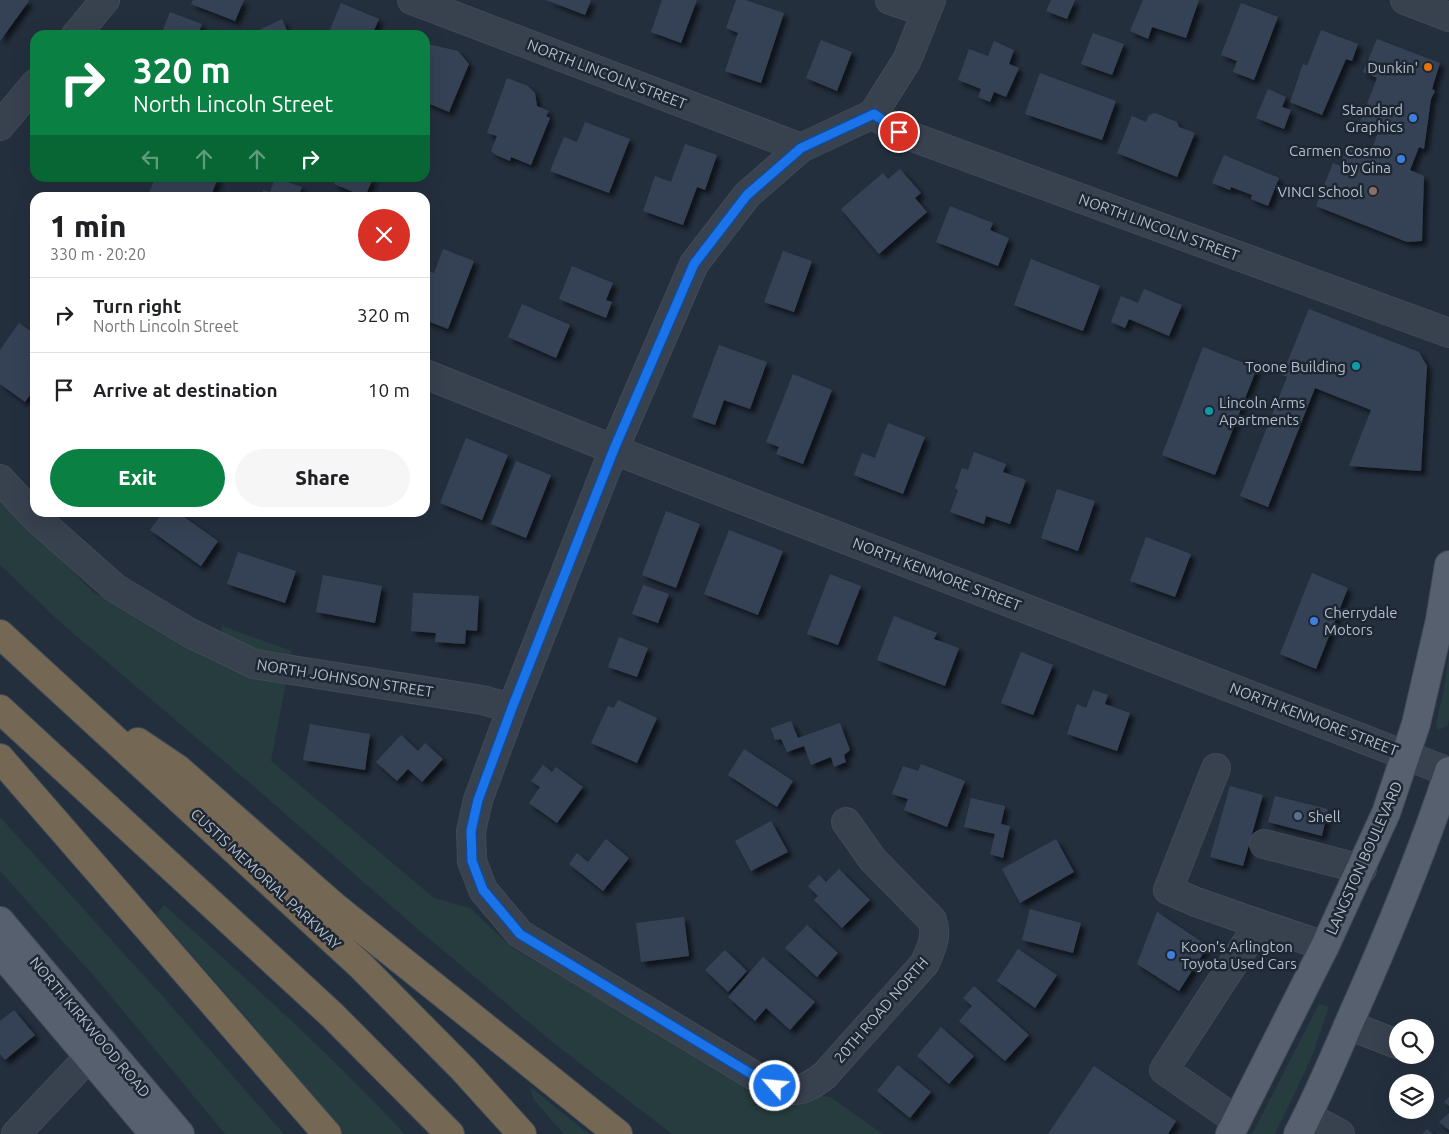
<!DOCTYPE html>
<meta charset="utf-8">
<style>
body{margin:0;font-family:Ubuntu,sans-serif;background:#f6f6f6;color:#202124;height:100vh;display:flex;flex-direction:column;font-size:19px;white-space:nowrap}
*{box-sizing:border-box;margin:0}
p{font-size:16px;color:#757577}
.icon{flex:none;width:28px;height:28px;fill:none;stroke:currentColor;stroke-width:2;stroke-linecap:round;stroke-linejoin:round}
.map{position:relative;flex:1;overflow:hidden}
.drawer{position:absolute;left:30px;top:192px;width:400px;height:325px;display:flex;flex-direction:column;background:#fff;border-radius:15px;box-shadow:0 5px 20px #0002}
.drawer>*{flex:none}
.hud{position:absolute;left:30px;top:30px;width:400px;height:152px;border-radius:15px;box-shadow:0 5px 20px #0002;background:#0b8043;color:#fff;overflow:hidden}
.tools{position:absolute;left:1389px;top:1019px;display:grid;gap:10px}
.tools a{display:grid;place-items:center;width:45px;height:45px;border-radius:50%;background:#fff;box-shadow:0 5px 20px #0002;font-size:25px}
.pin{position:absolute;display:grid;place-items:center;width:42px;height:42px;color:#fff;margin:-21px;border:2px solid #fff;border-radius:50%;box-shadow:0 1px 5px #0007}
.me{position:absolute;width:55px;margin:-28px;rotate:297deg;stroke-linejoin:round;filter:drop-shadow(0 0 4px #0008)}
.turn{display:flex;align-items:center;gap:18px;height:105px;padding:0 20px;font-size:22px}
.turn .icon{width:65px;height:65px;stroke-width:2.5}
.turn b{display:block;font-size:35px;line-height:42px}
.lanes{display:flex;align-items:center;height:48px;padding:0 20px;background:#0003;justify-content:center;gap:25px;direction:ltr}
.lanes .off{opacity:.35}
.round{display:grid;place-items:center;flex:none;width:52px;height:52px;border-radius:26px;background:#f6f6f6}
.summary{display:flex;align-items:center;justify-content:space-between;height:85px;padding:0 20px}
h1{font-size:30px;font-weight:800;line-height:38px}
.cta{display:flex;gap:10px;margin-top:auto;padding:10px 20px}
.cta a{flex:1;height:58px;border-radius:30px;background:#0b8043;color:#fff;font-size:20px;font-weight:800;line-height:58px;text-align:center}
.cta a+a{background:#f6f6f6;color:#202124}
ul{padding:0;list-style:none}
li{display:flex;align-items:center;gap:15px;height:75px;padding:0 20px;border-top:1px solid #e0e0e0}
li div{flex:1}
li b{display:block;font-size:19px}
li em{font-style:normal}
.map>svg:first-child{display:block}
.green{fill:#263c3f}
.building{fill:#364354;filter:url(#shadow)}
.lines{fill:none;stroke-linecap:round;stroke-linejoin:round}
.minor-casing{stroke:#414a57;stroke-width:30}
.major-casing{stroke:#414a57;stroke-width:30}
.highway-casing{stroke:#434c59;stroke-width:30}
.minor{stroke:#38414e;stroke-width:28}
.major{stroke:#56606e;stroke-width:28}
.highway{stroke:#746855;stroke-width:28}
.route-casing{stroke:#114b97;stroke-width:12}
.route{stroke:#1a73e8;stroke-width:9}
.food-dot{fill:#e8710a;stroke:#1d2633;stroke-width:2}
.shop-dot{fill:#3f7fe0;stroke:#1d2633;stroke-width:2}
.education-dot{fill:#8d6e63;stroke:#1d2633;stroke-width:2}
.culture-dot{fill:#0f9aa8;stroke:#1d2633;stroke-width:2}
.service-dot{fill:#5c6f8a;stroke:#1d2633;stroke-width:2}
.labels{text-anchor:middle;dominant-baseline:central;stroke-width:5;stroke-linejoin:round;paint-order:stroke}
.poi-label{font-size:15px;fill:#b4bcc9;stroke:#1d2633;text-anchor:end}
.street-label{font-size:15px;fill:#b4bcc9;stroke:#1d2633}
</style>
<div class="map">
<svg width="1449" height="1134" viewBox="0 0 1449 1134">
<defs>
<filter id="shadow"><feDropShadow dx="4.5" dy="4.5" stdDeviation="2.5" flood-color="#0009"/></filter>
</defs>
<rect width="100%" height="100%" fill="#242f3e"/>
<path class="green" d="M 0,497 L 93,592 L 214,661 L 222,626 L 292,651 L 271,761 L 434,898 L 470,908 L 511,947 L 617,1010 L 788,1091 L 830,1097 L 883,1134 L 672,1134 L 551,1041 L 420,931 L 245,779 L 60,622 L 0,565 Z
M 1449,652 L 1449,719 L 1448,725 L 1439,730 L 1437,729 L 1436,725 L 1445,683 Z
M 0,817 L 165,999 L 284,1134 L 225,1134 L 100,983 L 0,871 Z
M 164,905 C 247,979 329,1053 405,1134 L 340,1134 L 253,1025 L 156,914 Z
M 1319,1004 L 1329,1007 L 1311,1059 L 1275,1134 L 1252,1134 Z
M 529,1086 L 589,1134 L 564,1134 L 534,1100 Z"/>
<path class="building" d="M 0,0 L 27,0 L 29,1 L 0,41 Z
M 193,0 L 244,0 L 235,21 L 191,4 Z
M 546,0 L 591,0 L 585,15 Z
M 662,0 L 697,0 L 681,43 L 651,32 Z
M 736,0 L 745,0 L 784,13 L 761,83 L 725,71 L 738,33 L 726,28 Z
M 1051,0 L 1075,0 L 1067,19 L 1046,11 Z
M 1143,0 L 1199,0 L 1186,38 L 1152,27 L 1148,39 L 1130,31 Z
M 341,3 L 379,19 L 372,35 L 328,35 Z
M 1241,3 L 1278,17 L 1254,80 L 1233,72 L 1237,61 L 1221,55 Z
M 170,12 L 202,24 L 198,35 L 161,35 Z
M 282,19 L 289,35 L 249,35 Z
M 1321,30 L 1358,44 L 1352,61 L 1346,59 L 1322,115 L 1290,102 L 1303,64 L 1307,66 Z
M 1093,33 L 1124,44 L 1112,75 L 1081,64 Z
M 1377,39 L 1440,63 L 1432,89 L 1435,91 L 1431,99 L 1424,149 L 1419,147 L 1410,170 L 1424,176 L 1422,241 L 1407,242 L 1316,206 L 1333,163 L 1340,166 L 1347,145 L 1370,155 L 1378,132 L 1359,125 L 1377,78 L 1363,72 Z
M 821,40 L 852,52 L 837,91 L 806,78 Z
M 994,41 L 1014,50 L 1009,64 L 1019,68 L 1006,97 L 994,92 L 990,102 L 978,97 L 981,89 L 958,80 L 969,49 L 988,56 Z
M 428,44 L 458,51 L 469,64 L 449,112 L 425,102 L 425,49 L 427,50 Z
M 1040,73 L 1116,101 L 1102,140 L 1025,114 Z
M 507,78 L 528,86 L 535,93 L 537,106 L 549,111 L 546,116 L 550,118 L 531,165 L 511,157 L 510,161 L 496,155 L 491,151 L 497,136 L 487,133 Z
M 1268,89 L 1286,97 L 1282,107 L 1291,110 L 1284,129 L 1256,118 Z
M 1155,113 L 1177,122 L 1179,127 L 1195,133 L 1177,177 L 1117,153 L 1132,116 L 1146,122 L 1149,115 Z
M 585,122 L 630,139 L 609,193 L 550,171 L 564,137 L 577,142 Z
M 685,144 L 717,155 L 705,190 L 697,187 L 683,225 L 643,211 L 655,176 L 671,182 Z
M 1224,155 L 1279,178 L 1268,206 L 1251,199 L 1252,195 L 1231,187 L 1230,190 L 1212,183 Z
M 900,169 L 921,193 L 915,198 L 927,212 L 879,254 L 841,209 L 883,173 L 888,179 Z
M 155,178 L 218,178 L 210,198 L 147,198 Z
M 275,178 L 302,187 L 298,198 L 261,198 L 263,190 L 270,192 Z
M 336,178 L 373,178 L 365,197 L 334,184 Z
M 950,206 L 993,223 L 990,230 L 1009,238 L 998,266 L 936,242 Z
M 443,249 L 474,261 L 448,329 L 425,320 L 425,296 L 427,291 L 425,290 L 425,282 L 429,271 L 434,273 Z
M 783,251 L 812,261 L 794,312 L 764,302 Z
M 1031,259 L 1100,286 L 1083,331 L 1014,305 Z
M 572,266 L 613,283 L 606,300 L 612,302 L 606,318 L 559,299 Z
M 1144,289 L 1182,305 L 1169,336 L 1129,319 L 1125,328 L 1111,322 L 1121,296 L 1138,303 Z
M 522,304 L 570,325 L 556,358 L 508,337 Z
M 1309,309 L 1419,352 L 1427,366 L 1421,471 L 1349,466 L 1371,410 L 1315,388 L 1268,507 L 1240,496 L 1287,377 L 1282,375 Z
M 19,323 L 35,334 L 35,361 L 29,368 L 35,373 L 35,388 L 25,402 L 0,384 L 0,350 Z
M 719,345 L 767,362 L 750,409 L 724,400 L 715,425 L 692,417 Z
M 1203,347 L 1257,368 L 1215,475 L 1162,455 Z
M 793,374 L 832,390 L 803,464 L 776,454 L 779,447 L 766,442 Z
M 888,423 L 925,437 L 903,494 L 854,475 L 862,453 L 875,458 Z
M 466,438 L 508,455 L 482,520 L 440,503 Z
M 974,452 L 1006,464 L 1003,472 L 1026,480 L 1010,524 L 986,516 L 984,524 L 950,512 L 958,490 L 955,488 L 962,468 L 968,470 Z
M 516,461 L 551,475 L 526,538 L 491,524 Z
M 1057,489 L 1095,501 L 1078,551 L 1041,538 Z
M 666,511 L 700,524 L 676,588 L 642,575 Z
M 163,512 L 177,512 L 218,541 L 201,566 L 150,530 Z
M 729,530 L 783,551 L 758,615 L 704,594 Z
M 1146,537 L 1191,554 L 1175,597 L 1130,581 Z
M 238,552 L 296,571 L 285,603 L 227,584 Z
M 1312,573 L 1348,588 L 1316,669 L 1280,654 Z
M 830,574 L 861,586 L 838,645 L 807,634 Z
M 323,575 L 382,586 L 375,623 L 316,612 Z
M 643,585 L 669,594 L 658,623 L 632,614 Z
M 413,593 L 479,596 L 477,631 L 466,630 L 465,644 L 435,642 L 436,633 L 411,631 Z
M 894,616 L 937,633 L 934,639 L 959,648 L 945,686 L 877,660 Z
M 619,637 L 648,648 L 637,677 L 608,667 Z
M 1021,652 L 1053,665 L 1033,715 L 1001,703 Z
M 1093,690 L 1108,695 L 1105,704 L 1130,713 L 1117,751 L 1067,734 L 1077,704 L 1086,708 Z
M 618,700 L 657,718 L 637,763 L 591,743 L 608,706 L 614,708 Z
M 791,721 L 798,738 L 840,723 L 850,750 L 844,755 L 846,762 L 834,767 L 831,757 L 811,765 L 804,746 L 787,752 L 781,739 L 775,740 L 771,728 Z
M 310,724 L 370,734 L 365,770 L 303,760 Z
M 401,735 L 418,751 L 425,743 L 443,759 L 422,782 L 408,769 L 397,781 L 376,762 Z
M 744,749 L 793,781 L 777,807 L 728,775 Z
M 921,764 L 965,781 L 947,827 L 904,810 L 908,799 L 892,794 L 903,766 L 918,771 Z
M 543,765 L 552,772 L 556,767 L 583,787 L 557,823 L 529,803 L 540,787 L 531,781 Z
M 1230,786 L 1263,795 L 1243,866 L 1210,857 Z
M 1275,796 L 1328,809 L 1322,836 L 1268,822 Z
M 971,798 L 1005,806 L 1001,824 L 1010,826 L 1003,858 L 990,854 L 995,834 L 964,827 Z
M 771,821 L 788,852 L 751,871 L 735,841 Z
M 606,839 L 629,858 L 603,891 L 569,864 L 577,853 L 588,862 Z
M 1056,839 L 1074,872 L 1020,903 L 1002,869 Z
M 839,869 L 870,900 L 842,928 L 814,900 L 818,896 L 808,886 L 819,875 L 826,882 Z
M 1030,909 L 1081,923 L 1073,953 L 1022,940 Z
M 1157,912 L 1208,946 L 1179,991 L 1137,964 Z
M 684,917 L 689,956 L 641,962 L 636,923 Z
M 807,925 L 838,953 L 817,977 L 785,948 Z
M 1018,949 L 1057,975 L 1035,1008 L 997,981 Z
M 725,950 L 747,971 L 728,992 L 705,970 Z
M 763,957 L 815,1002 L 790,1030 L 766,1008 L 755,1021 L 728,997 Z
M 974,986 L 1029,1035 L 1005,1061 L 959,1021 L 972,1006 L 963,998 Z
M 14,1010 L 35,1035 L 5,1060 L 0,1054 L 0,1021 Z
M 941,1027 L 974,1056 L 949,1084 L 917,1056 Z
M 898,1065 L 931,1092 L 910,1118 L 877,1091 Z
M 1094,1066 L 1176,1121 L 1168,1134 L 1048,1134 Z
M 1449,1097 L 1449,1106 L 1444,1102 Z
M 1449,1113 L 1449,1130 L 1439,1122 Z
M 1427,1129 L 1433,1134 L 1422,1134 Z"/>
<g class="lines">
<g class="minor-casing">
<path id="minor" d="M 412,0 L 801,148
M 890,0 L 926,12
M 1405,0 L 1449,17
M 76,35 L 105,0
M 873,114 L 899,132 L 1449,333
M 0,126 L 35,84
M 425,374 L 640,460 L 1449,772
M 0,479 L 35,517 L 115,588 L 190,633 L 254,664 L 482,700 L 512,708
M 1216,768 L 1168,890 L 1196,902 L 1259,924
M 846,822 L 873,860 L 932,920 C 938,936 931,948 925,963 L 825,1075 C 798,1097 788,1092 758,1078 L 520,934 L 483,890 L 472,861 L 471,831 L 478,800 L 512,708 L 614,449 L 694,264 L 747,195 L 801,148 L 873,114 L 907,60 L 931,0
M 1264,844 L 1362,869
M 1348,1025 L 1397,1044
M 1307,1116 L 1340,1134
M 1237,1121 L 1164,1070 L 1259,924 L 1325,946
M 16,1134 L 103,1042"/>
</g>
<g class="major-casing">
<path id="major" d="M 0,921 L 180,1134
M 0,952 L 154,1134
M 1230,1134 L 1325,946 L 1386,813 L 1416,724 L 1440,620 L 1449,565
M 1298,1134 C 1317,1098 1333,1060 1349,1023 C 1386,940 1421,857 1449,771"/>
</g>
<g class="highway-casing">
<path id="highway" d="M 0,634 L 360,965 L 463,1069 L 522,1134
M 0,709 L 332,1015 L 450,1134
M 138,742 L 178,769 L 335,907 L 618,1134
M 0,758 L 327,1134"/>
</g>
<use href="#minor" class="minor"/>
<use href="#major" class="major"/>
<use href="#highway" class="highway"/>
</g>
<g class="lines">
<g class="route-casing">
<path id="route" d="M 775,1086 L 758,1078 L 520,934 L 483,890 L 472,861 L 471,831 L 478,800 L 512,708 L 614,449 L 694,264 L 747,195 L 801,148 L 874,114 L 899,132"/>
</g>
<use href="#route" class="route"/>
</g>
<circle class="food-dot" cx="1428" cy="67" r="5"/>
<g class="shop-dot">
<circle cx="1413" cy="118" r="5"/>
<circle cx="1401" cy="159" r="5"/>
<circle cx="1314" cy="621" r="5"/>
<circle cx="1171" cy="955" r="5"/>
</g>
<circle class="education-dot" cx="1373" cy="191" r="5"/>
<g class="culture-dot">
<circle cx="1356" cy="366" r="5"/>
<circle cx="1209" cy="411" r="5"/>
</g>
<circle class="service-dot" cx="1298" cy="816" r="5"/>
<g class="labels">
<g class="poi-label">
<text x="1418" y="67">Dunkin'</text>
<text x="1403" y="109">Standard<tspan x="1403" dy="17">Graphics</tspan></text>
<text x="1391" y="150">Carmen Cosmo<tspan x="1391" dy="17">by Gina</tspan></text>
<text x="1363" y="191">VINCI School</text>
<text x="1346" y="366">Toone Building</text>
<text x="1219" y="402" text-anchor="start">Lincoln Arms<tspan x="1219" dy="17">Apartments</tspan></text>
<text x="1324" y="612" text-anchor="start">Cherrydale<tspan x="1324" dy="17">Motors</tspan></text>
<text x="1308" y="816" text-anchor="start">Shell</text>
<text x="1181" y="946" text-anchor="start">Koon's Arlington<tspan x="1181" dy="17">Toyota Used Cars</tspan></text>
</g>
<g class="street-label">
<text transform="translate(607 74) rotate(21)">NORTH LINCOLN STREET</text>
<text transform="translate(1159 227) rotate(20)">NORTH LINCOLN STREET</text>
<text transform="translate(937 574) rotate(21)">NORTH KENMORE STREET</text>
<text transform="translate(345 678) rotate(9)">NORTH JOHNSON STREET</text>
<text transform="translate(1314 719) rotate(21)">NORTH KENMORE STREET</text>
<text transform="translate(1364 858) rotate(-66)">LANGSTON BOULEVARD</text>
<text transform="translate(266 879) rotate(43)">CUSTIS MEMORIAL PARKWAY</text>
<text transform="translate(881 1010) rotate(-49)">20TH ROAD NORTH</text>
<text transform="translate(90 1027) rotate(50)">NORTH KIRKWOOD ROAD</text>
</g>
</g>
</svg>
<div class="tools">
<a><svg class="icon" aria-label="search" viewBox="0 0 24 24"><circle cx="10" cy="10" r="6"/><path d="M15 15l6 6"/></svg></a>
<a><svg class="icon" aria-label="layers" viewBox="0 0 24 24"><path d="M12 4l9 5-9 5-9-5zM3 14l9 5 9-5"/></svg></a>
</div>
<div class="pin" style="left:899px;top:132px;background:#d93025"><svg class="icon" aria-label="arrive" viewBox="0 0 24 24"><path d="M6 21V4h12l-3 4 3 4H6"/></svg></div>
<svg class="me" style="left:775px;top:1086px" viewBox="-20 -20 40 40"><circle r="17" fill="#1a73e8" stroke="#fff" stroke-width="3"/><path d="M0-11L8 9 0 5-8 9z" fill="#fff"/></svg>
<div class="hud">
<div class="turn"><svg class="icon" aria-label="right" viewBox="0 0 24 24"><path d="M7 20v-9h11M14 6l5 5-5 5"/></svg><div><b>320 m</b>North Lincoln Street</div></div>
<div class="lanes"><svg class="icon off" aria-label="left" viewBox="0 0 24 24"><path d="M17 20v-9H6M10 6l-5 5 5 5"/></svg><svg class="icon off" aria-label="ahead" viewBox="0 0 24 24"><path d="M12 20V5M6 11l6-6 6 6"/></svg><svg class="icon off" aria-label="ahead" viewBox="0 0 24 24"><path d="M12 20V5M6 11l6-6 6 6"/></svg><svg class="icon" aria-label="right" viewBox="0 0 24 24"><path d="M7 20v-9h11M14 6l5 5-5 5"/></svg></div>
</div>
<section class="drawer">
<div class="summary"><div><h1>1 min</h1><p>330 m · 20:20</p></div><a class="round" style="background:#d93025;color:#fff"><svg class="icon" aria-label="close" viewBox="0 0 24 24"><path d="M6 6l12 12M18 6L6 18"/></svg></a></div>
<ul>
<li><svg class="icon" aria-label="right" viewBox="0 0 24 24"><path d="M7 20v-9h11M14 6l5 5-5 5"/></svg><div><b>Turn right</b><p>North Lincoln Street</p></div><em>320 m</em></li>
<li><svg class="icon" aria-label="arrive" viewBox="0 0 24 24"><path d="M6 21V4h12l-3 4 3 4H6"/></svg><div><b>Arrive at destination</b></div><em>10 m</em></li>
</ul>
<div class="cta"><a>Exit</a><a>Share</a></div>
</section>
</div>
